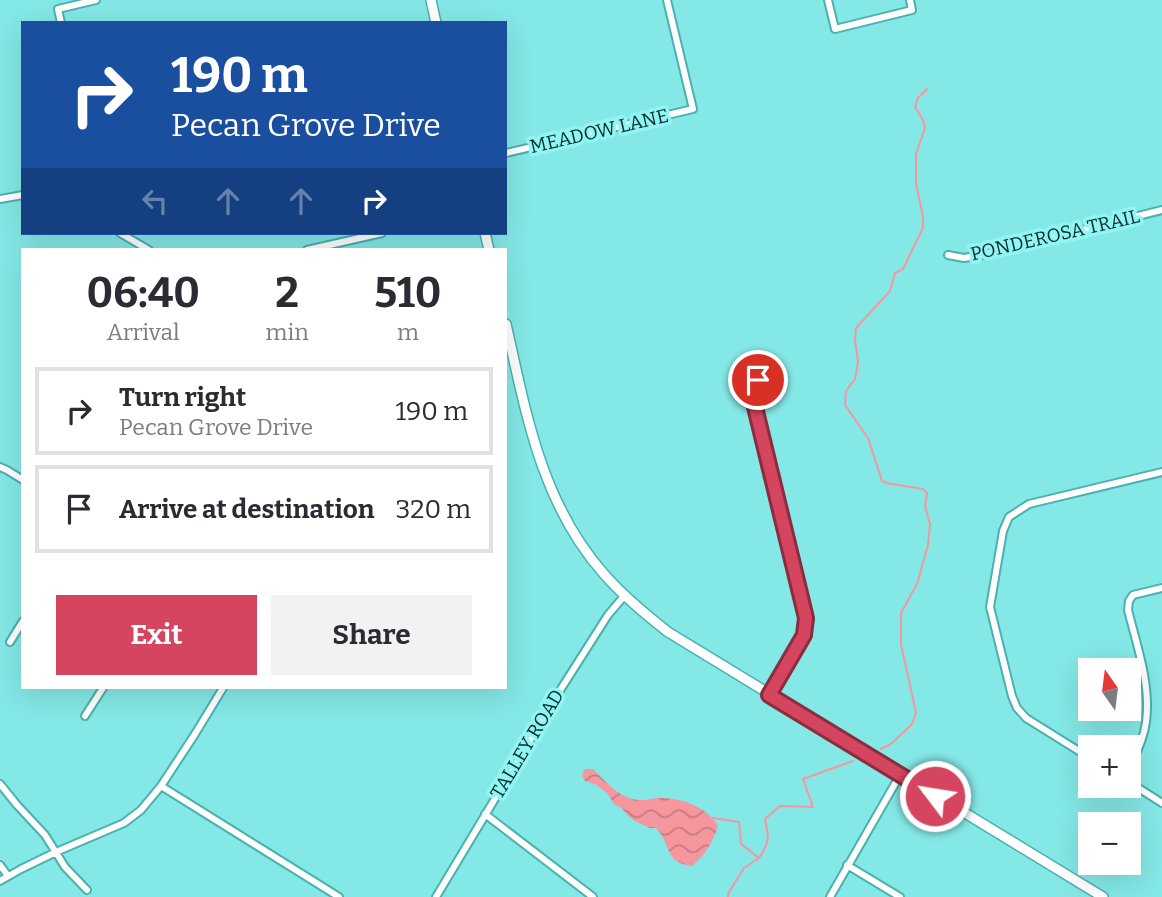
<!DOCTYPE html>
<meta charset="utf-8">
<style>
body{margin:0;font-family:Bitter,serif;background:#f2f2f3;color:#2b2b33;height:100vh;display:flex;flex-direction:column;font-size:26px;white-space:nowrap}
*{box-sizing:border-box;margin:0}
p{font-size:23px;color:#7c7c81}
.icon{flex:none;width:38px;height:38px;fill:none;stroke:currentColor;stroke-width:2;stroke-linecap:round;stroke-linejoin:round}
.map{position:relative;flex:1;overflow:hidden}
.sheet{position:absolute;left:21px;top:248px;width:486px;height:441px;display:flex;flex-direction:column;background:#fff;border-radius:0px;box-shadow:0 7px 28px #0002}
.sheet>*{flex:none}
.banner{position:absolute;left:21px;top:21px;width:486px;height:214px;border-radius:0px;box-shadow:0 7px 28px #0002;background:#1a4fa0;color:#fff;overflow:hidden}
.needle{width:46px;rotate:346deg}
.buttons{position:absolute;left:1078px;top:658px;display:grid;gap:14px}
.buttons a{display:grid;place-items:center;width:63px;height:63px;border-radius:0px;background:#fff;box-shadow:0 7px 28px #0002;font-size:35px}
.pin{position:absolute;display:grid;place-items:center;width:60px;height:60px;color:#fff;margin:-30px;border:4px solid #fff;border-radius:50%;box-shadow:0 2px 7px #0007}
.me{position:absolute;width:77px;margin:-38px;rotate:301deg;stroke-linejoin:round;filter:drop-shadow(0 0 5px #0008)}
.turn{display:flex;align-items:center;gap:24px;height:147px;padding:0 35px;font-size:32px}
.turn .icon{width:91px;height:91px;stroke-width:2.5}
.turn b{display:block;font-size:49px;line-height:60px}
.lanes{display:flex;align-items:center;height:66px;padding:0 35px;background:#0003;justify-content:center;gap:35px;direction:ltr}
.lanes .off{opacity:.35}
.eta{display:flex;justify-content:space-evenly;align-items:center;height:119px;text-align:center}
.eta b{font-size:42px;font-weight:700;line-height:49px}
.cta{display:flex;gap:14px;margin-top:auto;padding:14px 35px}
.cta a{flex:1;height:80px;border-radius:0px;background:#d5455f;color:#fff;font-size:28px;font-weight:700;line-height:80px;text-align:center}
.cta a+a{background:#f2f2f3;color:#2b2b33}
ul{padding:0;list-style:none}
li{display:flex;align-items:center;gap:21px;height:88px;margin:0 14px 10px;padding:0 21px;border:4px solid #e1e1e2;border-radius:0px}
li div{flex:1}
li b{display:block;font-size:26px}
li em{font-style:normal}
.map>svg:first-child{display:block}
.water{fill:url(#water-waves)}
.lines{fill:none;stroke-linecap:round;stroke-linejoin:round}
.stream{stroke:#f6969f;stroke-width:2}
.street-casing{stroke:#4ab1af;stroke-width:10}
.secondary-casing{stroke:#4ab1af;stroke-width:12}
.street{stroke:#fff;stroke-width:6}
.secondary{stroke:#fff;stroke-width:9}
.route-casing{stroke:#8a2d3e;stroke-width:18}
.route{stroke:#d5455f;stroke-width:12}
.labels{text-anchor:middle;dominant-baseline:central;stroke-width:7;stroke-linejoin:round;paint-order:stroke}
.street-label{font-size:19px;fill:#002d2c;stroke:#91f5f3}
</style>
<div class="map">
<svg width="1162" height="897" viewBox="0 0 1162 897">
<defs>
<pattern id="water-waves" width="16" height="10" patternUnits="userSpaceOnUse" patternTransform="scale(1.75)"><rect width="16" height="10" fill="#f6969f"/><path d="M0 5q4-4 8 0t8 0" fill="none" stroke="#c57b82"/></pattern>
</defs>
<rect width="100%" height="100%" fill="#84e8e6"/>
<path class="water" d="M 584,769 L 593,769 C 604,780 617,795 632,799 C 644,802 649,798 660,798 C 682,798 705,806 718,825 C 713,842 706,854 692,866 C 664,863 671,843 656,828 L 649,828 L 633,820 L 620,807 L 614,804 L 607,793 L 595,784 L 585,781 L 582,776 Z"/>
<g class="lines">
<path class="stream" d="M 881,749 L 891,744 L 912,724 L 916,713 L 901,644 L 901,613 L 917,584 L 928,545 L 930,524 L 925,506 L 927,493 L 923,489 L 886,483 L 882,481 L 868,438 L 845,405 L 846,391 L 855,379 L 858,362 L 855,340 L 856,328 L 890,291 L 895,273 L 903,269 L 923,228 L 923,217 L 916,183 L 916,154 L 925,128 L 923,120 L 915,107 L 918,98 L 927,89
M 713,818 L 739,822 L 741,844 L 759,858 C 770,842 769,837 765,819 L 780,806 L 813,807 L 803,779 L 853,761
M 728,897 L 728,894 L 744,868 L 759,858"/>
<g class="street-casing">
<path id="street" d="M 828,0 L 835,29 L 912,10 L 910,0
M 61,23 L 58,9 L 96,0
M 506,153 L 693,109 L 667,0
M 0,199 L 23,195
M 120,233 L 149,250
M 307,250 L 382,233
M 948,255 L 964,258 L 982,255 L 1162,210
M 754,403 L 739,389 C 738,371 759,372 759,385 C 759,390 756,398 754,403 L 806,618 L 804,635 L 769,695
M 0,467 L 7,470 L 23,480
M 10,642 L 23,621
M 85,716 L 103,688
M 1090,758 L 1026,718 L 1017,708 L 1012,696 L 990,607 L 1003,531 L 1009,517 L 1029,504 L 1162,472
M 1129,768 C 1136,755 1144,738 1146,722 C 1151,685 1137,646 1128,610 L 1129,601 L 1133,595 L 1162,588
M 1129,782 L 1162,803
M 0,784 L 17,805 L 45,835 L 65,867 L 87,890
M 161,786 L 339,897
M 485,814 L 593,897
M 0,865 L 8,876
M 847,865 L 900,897
M 0,881 L 21,869 L 56,852 L 124,823 L 141,810 L 161,786 L 195,734 L 223,688
M 436,897 L 559,692 L 608,615 L 625,595
M 830,897 L 900,775"/>
</g>
<g class="secondary-casing">
<path id="secondary" d="M 431,0 L 436,23
M 485,233 L 489,250
M 506,324 C 526,413 541,503 604,574 C 623,596 645,614 668,632 L 1103,897"/>
</g>
<use href="#street" class="street"/>
<use href="#secondary" class="secondary"/>
</g>
<g class="lines">
<g class="route-casing">
<path id="route" d="M 758,380 L 759,385 L 754,403 L 806,618 L 804,635 L 769,695 L 935,796"/>
</g>
<use href="#route" class="route"/>
</g>
<g class="labels">
<g class="street-label">
<text transform="translate(599 131) rotate(-13)">MEADOW LANE</text>
<text transform="translate(1055 235) rotate(-13)">PONDEROSA TRAIL</text>
<text transform="translate(527 744) rotate(-59)">TALLEY ROAD</text>
</g>
</g>
</svg>
<div class="buttons">
<a><svg class="needle" viewBox="-14 -14 28 28"><path d="M0-13l5 13h-10z" fill="#e53935"/><path d="M0 13l5-13h-10z" fill="#7c7c81"/></svg></a>
<a>+</a>
<a>−</a>
</div>
<div class="pin" style="left:758px;top:380px;background:#d93025"><svg class="icon" aria-label="arrive" viewBox="0 0 24 24"><path d="M6 21V4h12l-3 4 3 4H6"/></svg></div>
<svg class="me" style="left:935px;top:796px" viewBox="-20 -20 40 40"><circle r="17" fill="#d5455f" stroke="#fff" stroke-width="3"/><path d="M0-11L8 9 0 5-8 9z" fill="#fff"/></svg>
<div class="banner">
<div class="turn"><svg class="icon" aria-label="right" viewBox="0 0 24 24"><path d="M7 20v-9h11M14 6l5 5-5 5"/></svg><div><b>190 m</b>Pecan Grove Drive</div></div>
<div class="lanes"><svg class="icon off" aria-label="left" viewBox="0 0 24 24"><path d="M17 20v-9H6M10 6l-5 5 5 5"/></svg><svg class="icon off" aria-label="ahead" viewBox="0 0 24 24"><path d="M12 20V5M6 11l6-6 6 6"/></svg><svg class="icon off" aria-label="ahead" viewBox="0 0 24 24"><path d="M12 20V5M6 11l6-6 6 6"/></svg><svg class="icon" aria-label="right" viewBox="0 0 24 24"><path d="M7 20v-9h11M14 6l5 5-5 5"/></svg></div>
</div>
<section class="sheet">
<div class="eta">
<div><b>06:40</b><p>Arrival</p></div>
<div><b>2</b><p>min</p></div>
<div><b>510</b><p>m</p></div>
</div>
<ul>
<li><svg class="icon" aria-label="right" viewBox="0 0 24 24"><path d="M7 20v-9h11M14 6l5 5-5 5"/></svg><div><b>Turn right</b><p>Pecan Grove Drive</p></div><em>190 m</em></li>
<li><svg class="icon" aria-label="arrive" viewBox="0 0 24 24"><path d="M6 21V4h12l-3 4 3 4H6"/></svg><div><b>Arrive at destination</b></div><em>320 m</em></li>
</ul>
<div class="cta"><a>Exit</a><a>Share</a></div>
</section>
</div>
